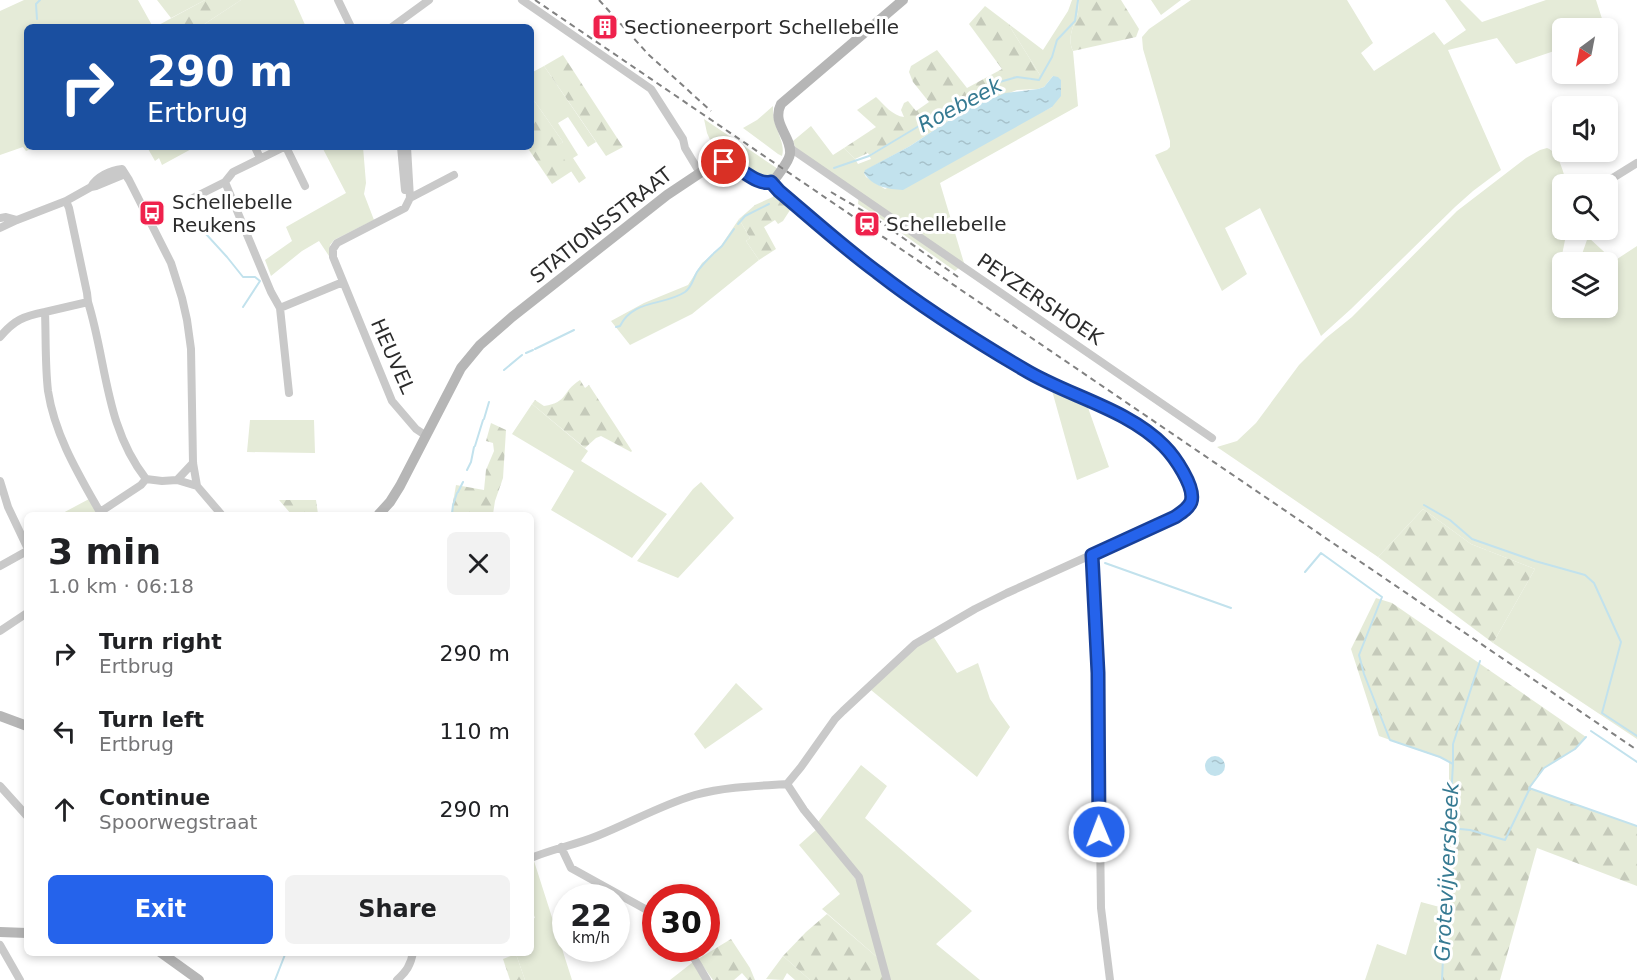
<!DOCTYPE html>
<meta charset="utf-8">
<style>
body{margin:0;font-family:"DejaVu Sans",sans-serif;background:#f2f2f2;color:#202124;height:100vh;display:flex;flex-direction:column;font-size:22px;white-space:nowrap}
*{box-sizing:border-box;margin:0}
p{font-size:20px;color:#757577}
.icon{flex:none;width:33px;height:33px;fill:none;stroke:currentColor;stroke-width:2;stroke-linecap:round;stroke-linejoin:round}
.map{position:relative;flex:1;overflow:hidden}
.sheet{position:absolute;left:24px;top:512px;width:510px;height:444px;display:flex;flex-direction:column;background:#fff;border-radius:9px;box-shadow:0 3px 9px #0003}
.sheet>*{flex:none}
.guide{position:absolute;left:24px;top:24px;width:510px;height:126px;border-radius:9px;box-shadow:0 3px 9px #0003;background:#1a4fa0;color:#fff;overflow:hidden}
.needle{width:39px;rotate:212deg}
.buttons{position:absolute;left:1552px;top:18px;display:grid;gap:12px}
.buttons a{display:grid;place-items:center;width:66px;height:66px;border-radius:9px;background:#fff;box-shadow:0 3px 9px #0003;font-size:30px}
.speed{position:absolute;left:552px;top:884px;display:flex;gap:12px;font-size:30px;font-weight:700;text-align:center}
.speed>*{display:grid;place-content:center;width:78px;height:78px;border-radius:50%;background:#fff;box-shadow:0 3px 9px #0003;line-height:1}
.speed small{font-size:15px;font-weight:400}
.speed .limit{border:9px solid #d22;background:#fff;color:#111}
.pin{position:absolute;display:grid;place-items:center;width:51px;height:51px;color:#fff;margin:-26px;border:3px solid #fff;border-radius:50%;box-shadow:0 2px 6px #0007}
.me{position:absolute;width:66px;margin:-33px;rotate:359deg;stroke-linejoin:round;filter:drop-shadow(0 0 4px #0008)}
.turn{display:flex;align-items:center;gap:21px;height:126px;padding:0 24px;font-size:27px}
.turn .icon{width:78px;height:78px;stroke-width:2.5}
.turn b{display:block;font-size:42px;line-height:51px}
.round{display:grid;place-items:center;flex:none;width:63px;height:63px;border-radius:9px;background:#f2f2f2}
.head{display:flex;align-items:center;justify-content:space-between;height:102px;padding:0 24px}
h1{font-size:36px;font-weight:600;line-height:45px}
.button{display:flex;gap:12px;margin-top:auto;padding:12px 24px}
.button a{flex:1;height:69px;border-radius:9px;background:#2563eb;color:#fff;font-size:24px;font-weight:600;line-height:69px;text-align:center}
.button a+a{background:#f2f2f2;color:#202124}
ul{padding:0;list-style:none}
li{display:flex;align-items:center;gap:18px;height:78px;padding:0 24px}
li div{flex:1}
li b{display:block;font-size:22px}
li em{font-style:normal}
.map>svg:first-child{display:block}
.grass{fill:#e5ebd8;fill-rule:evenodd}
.forest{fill:url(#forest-firs)}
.water{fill:url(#water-ripples)}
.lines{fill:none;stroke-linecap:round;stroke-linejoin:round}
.stream{stroke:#c2e2ed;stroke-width:2}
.street{stroke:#c9c9c9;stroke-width:8}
.secondary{stroke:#b6b6b6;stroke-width:10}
.rail{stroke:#818181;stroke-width:2;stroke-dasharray:6 4.5;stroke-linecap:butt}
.route-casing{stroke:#184099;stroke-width:15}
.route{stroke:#2563eb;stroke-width:10}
.labels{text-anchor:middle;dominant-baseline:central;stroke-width:6;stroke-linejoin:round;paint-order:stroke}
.poi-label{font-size:20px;fill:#2c2c2c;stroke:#fff;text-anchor:start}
.street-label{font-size:20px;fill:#2c2c2c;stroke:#fff}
.water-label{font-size:21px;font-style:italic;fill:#367a92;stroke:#fff}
</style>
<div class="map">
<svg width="1637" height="980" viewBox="0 0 1637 980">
<defs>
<pattern id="forest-firs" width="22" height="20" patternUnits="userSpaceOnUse" patternTransform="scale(1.5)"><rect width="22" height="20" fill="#e5ebd8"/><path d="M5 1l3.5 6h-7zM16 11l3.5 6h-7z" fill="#c5caba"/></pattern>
<pattern id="water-ripples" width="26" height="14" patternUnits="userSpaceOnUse" patternTransform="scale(1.5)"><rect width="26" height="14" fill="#c2e2ed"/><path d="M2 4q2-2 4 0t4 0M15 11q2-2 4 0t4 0" fill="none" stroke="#a7c2cb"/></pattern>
</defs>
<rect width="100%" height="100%" fill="#fff"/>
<path class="grass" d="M 24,0 L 138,0 L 153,27 L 27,27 L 27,147 L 35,147 L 26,151 L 23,147 L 0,155 L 0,11 Z
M 157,0 L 205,0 L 171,18 Z
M 241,0 L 294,0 L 306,27 L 200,27 Z
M 1072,0 L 1079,0 C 1078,5 1079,11 1077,16 C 1073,27 1067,39 1073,51 L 1078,106 L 940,183 L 964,263 L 955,271 L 883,220 L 858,204 L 859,192 L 796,149 L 793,141 L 811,126 L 833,155 L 844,148 L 855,159 L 858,164 L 871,159 L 869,155 L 893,142 L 963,100 L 996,83 L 1017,77 L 1033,80 L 1040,75 L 1010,27 L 1010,25 L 1043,50 L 1068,11 ZM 1053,76 L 1052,107 L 885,189 L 866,177 L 864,173 L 866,170 L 910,146 L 965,110 L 1017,90 L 1038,89 L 1044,87 Z
M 1151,0 L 1181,0 L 1161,15 Z
M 1191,0 L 1347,0 L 1373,43 L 1361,53 L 1374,71 L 1434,32 L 1444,45 L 1466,30 L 1445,0 L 1460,0 L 1482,22 L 1546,0 L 1596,0 L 1605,28 L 1563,28 L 1563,48 L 1516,64 L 1497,38 L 1448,50 L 1501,170 L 1473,191 L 1455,207 L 1351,309 L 1321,336 L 1260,208 L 1225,228 L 1247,274 L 1222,291 L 1155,155 L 1167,150 L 1170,147 L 1170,141 L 1143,49 L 1142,37 L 1149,29 Z
M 544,66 L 596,142 L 588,147 L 568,117 L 558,123 L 578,155 L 573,158 L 586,178 L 579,183 L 555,147 L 563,142 L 531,96 L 531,73 Z
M 773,106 C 773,113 773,119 776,126 C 779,136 785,146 782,156 L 778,154 L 743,128 L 757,120 Z
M 704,119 L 778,169 L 773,175 L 763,177 L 731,156 L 728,155 L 723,156 L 719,149 L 715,151 L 707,133 Z
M 147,147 L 195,147 L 162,165 L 159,158 L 155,161 Z
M 322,147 L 363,147 L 366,183 L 364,194 L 374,220 L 334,240 L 330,245 L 329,256 L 319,241 L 302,251 L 271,276 L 265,260 L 292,241 L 286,227 L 346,193 Z
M 1547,148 C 1560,153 1563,173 1567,184 L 1563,184 L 1563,230 L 1567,230 L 1562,255 L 1581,257 L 1588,237 L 1614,261 L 1637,246 L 1637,739 L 1493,643 L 1535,569 L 1471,544 L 1423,509 L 1378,557 L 1217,447 L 1237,441 L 1256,423 L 1299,365 L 1326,338 L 1352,317 L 1457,211 L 1526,158 L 1540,150 ZM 1563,262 L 1608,262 L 1608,308 L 1563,308 Z
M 739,219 L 750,238 L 746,241 L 759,260 L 692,314 L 630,345 L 611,321 L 644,303 L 688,285 L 702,263 L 718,250 Z
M 1051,387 L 1086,402 L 1109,467 L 1077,480 Z
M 532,404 L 588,451 L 581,461 L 667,514 L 632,558 L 551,510 L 574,471 L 512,434 Z
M 250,420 L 314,420 L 315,453 L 247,452 Z
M 701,482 L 734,518 L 678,578 L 637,561 L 693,489 Z
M 89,499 L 98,514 L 61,514 Z
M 933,636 L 957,673 L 978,663 L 990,699 L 1010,727 L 977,777 L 871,690 L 913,649 Z
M 736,683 L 763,709 L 705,749 L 694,734 Z
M 861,765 L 887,786 L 865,818 L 972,911 L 936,944 L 980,980 L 889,980 L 862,879 L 818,822 Z
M 817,829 L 857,881 L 878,958 L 822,909 L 840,894 L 799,845 Z
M 534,861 L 572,980 L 525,980 L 516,954 L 531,952 L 531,919 L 535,918 L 531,907 L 531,862 Z
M 1421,902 L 1447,909 L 1442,978 L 1450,980 L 1365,980 L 1377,944 L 1406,955 Z
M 783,956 L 810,980 L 795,980 L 787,973 L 783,980 L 766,979 Z
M 693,962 L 706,980 L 670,980 Z"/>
<path class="forest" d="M 205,0 L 241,0 L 200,27 L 155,27 Z
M 1079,0 L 1121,0 L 1139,29 L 1136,37 L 1073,51 C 1067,39 1073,27 1077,16 C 1079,11 1078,5 1079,0 Z
M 985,6 L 1010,25 L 1010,27 L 1040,75 L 1039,80 L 1017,77 L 996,83 L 963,100 L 893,142 L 869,155 L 868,153 L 855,159 L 844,148 L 876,127 L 857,110 L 876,97 C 884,105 893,116 904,117 L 901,110 L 904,103 L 908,101 L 916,111 L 929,102 L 913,82 L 909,72 L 911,66 L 937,50 L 967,88 L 1002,69 L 969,24 Z
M 563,55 L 623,147 L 606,156 L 544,66 Z
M 531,96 L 563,142 L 556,147 L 572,171 L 552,184 L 527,147 L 531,147 Z
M 775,196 L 792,207 L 783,221 L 778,224 L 775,220 L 764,227 L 776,249 L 759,260 L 746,241 L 750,238 L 739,219 L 755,205 Z
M 580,380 L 585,388 L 589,385 L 632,451 L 631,452 L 601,436 L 596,438 L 585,448 L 532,404 L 535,400 L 544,406 C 569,402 561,392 580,380 Z
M 491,423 L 506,430 L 503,478 L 495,501 L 493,514 L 451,514 L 456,485 L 484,490 L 486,470 L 494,451 L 493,443 L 486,441 Z
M 279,500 L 316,500 L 318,514 L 291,514 Z
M 1423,509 L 1471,544 L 1535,569 L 1493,643 L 1378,557 Z
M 1376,598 L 1392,603 L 1586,737 L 1575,749 L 1544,768 L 1530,788 L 1637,826 L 1637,886 L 1537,848 L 1500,980 L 1442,980 L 1451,831 L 1449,827 L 1449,761 L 1379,736 L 1351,649 Z
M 827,914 L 878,958 L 885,980 L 810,980 L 783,956 L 806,932 Z
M 731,939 L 750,968 L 755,980 L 748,980 L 742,973 L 734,980 L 713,980 L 698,959 Z
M 516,954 L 525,980 L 510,980 L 503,959 Z"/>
<path class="water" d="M 1053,76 L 1058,77 L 1061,80 L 1061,96 L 1052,107 L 903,190 C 888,189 873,187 864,173 L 865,170 L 910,146 L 965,110 L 1005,93 L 1038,89 L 1044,87 Z
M1205 766a10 10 0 1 1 20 0a10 10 0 1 1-20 0Z"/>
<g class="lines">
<path class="stream" d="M 37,19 L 36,4 L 40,0
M 40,26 L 41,27
M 834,168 L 869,156 L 939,114 L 996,83 L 1017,77 L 1039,80 L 1052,57 L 1057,40 L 1075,21 L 1078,0
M 195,222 L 227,257 L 243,277 L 255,277 L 260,281 L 243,307
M 738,224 L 745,216 L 769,204
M 714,253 L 722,246 L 734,229
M 616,327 L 620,326 C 633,299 664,306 685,292 C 692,287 693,279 697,272 C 701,266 707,260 713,254
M 535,349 L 574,330
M 526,353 L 533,350
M 504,370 L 522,355
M 484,419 L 489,402
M 475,446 L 483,420
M 467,470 L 471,462 L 474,447
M 458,492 L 463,482
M 1424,505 L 1450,520 L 1472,539 L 1535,561 L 1585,575 L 1594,583 L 1621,642 L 1602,713 L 1637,736
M 452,514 L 453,505 L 457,493
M 1105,563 L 1231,608
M 1305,572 L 1321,553 L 1382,597 L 1359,655 L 1364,674 L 1390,740 L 1440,757 L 1453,764 L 1451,798 L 1448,821 L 1449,828 L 1442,980
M 1591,731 L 1637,762
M 1586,737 L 1575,749 L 1544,768 L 1529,788 L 1637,826
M 1453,764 L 1453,744 L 1480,661
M 1450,828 L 1470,830 L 1505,840 L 1530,788
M 275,980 L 286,952"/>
<path class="street" d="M 338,0 L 351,27
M 522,0 L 651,89 L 683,139 L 685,148 L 700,173
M 392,27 L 429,0
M 255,147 L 260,158
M 286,147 L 305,186
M 401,147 L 405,190
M 407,147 L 410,198
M 790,148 L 1212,438
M 225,182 L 271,292 L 280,308 L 289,393
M 771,182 C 788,200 807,215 826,230 C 888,283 957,331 1028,372 C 1071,397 1127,409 1163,446 C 1173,456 1196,487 1191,501 C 1188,509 1181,513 1175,517 L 1007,593 L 975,609 L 915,644 L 843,711 L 835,719 L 801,767 L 787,784
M 1603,184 L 1637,163
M 91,187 C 96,177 111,170 122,169 L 129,180 L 171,263 L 182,298 L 187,320 L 191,349 L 193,463 L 197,486 L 221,514
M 66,201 L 69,208 L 87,293 L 88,302 C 107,363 105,427 146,479
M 185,202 L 225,182 L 233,172 L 284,147
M 0,218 L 6,217 L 17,220
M 0,228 L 17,220 L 66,201 L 91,187 L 96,186 L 125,174
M 280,308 L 343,282
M 45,312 L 88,302
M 0,337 C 14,320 24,316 45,312 C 46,338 45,365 48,391 C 55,436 79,475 101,514
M 425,435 L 416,429 L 392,401 L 333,257 L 333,249 L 337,243 L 405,208 L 410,198 L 454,175
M 177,480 L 193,463
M 0,481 L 8,507 L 27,547
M 100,512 L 141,485 L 146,479 L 162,481 L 177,480 L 197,486
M 1092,555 L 1098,673 L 1101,908 L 1110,980
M 0,566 L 27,551
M 0,631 L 27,613
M 787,784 L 804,810 L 859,877 L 887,980
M 0,786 L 27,816
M 561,847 L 571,868 L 656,915
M 531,858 C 552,849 575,845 597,836 C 630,823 661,805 695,795 C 725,787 756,786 787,784
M 0,945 L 20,980
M 688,948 L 707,980
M 397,980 C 406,972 411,965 413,952"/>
<path class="secondary" d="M 379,514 L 390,502 L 400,486 L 461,368 L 480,345 L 512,317 L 667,195 L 712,165 L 721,161 L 728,162 L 762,183 C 770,184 774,181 778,175 C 782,169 789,161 790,154 C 792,136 771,124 781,104 L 903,0
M 0,716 L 27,726
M 0,932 L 27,933
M 160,952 L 199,980"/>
<path class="rail" d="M 535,0 L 1637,750
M 599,0 L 648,54 L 711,111
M 831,192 L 875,218 L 958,277"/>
</g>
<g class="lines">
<g class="route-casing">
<path id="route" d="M 724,162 C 739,165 756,186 771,182 L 779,191 C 811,218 843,247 877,272 C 923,308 974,340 1025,370 C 1068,396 1128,409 1164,446 C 1174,456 1196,487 1191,502 C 1188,509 1181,513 1175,517 L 1092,555 L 1098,673 L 1099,832"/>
</g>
<use href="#route" class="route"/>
</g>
<defs>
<g id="building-square" transform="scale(1.35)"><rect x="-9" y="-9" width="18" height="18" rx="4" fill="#ef214c" stroke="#fff"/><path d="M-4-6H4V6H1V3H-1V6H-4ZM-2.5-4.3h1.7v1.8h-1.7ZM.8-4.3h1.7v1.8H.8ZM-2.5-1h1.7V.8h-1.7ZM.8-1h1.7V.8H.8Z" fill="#fff"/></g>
<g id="bus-square" transform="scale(1.35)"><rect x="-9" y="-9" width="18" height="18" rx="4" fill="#ef214c" stroke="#fff"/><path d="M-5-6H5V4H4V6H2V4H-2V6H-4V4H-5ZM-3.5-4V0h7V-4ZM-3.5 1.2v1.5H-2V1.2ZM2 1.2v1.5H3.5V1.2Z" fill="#fff"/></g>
<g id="station-square" transform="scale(1.35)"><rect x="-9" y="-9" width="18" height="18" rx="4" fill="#ef214c" stroke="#fff"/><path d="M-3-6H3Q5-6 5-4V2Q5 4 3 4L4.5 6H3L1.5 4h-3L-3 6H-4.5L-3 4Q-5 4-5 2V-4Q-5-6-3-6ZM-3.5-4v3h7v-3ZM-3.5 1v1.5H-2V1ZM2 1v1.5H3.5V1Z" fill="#fff"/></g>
</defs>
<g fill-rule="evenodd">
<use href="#building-square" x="605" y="27"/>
<use href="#bus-square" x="152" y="213"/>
<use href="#station-square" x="867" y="224"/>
</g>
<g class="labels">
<g class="poi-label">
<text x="624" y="27">Sectioneerport Schellebelle</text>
<text x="172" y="202">Schellebelle<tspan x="172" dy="23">Reukens</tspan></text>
<text x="886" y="224">Schellebelle</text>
</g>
<g class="street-label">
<text transform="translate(601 225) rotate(-38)">STATIONSSTRAAT</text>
<text transform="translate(1040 299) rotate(34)">PEYZERSHOEK</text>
<text transform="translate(393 356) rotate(66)">HEUVEL</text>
</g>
<g class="water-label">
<text transform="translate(960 105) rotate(-28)">Roebeek</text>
<text transform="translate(1447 872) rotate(-87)">Grotevijversbeek</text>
</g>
</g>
</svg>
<div class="buttons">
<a><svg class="needle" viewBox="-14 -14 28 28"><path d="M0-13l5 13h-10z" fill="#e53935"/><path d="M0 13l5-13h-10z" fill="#757577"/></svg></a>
<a><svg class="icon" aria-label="sound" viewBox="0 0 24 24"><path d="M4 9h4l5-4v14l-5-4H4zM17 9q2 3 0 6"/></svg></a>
<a><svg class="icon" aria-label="search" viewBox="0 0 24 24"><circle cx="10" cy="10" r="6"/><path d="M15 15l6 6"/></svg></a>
<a><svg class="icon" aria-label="layers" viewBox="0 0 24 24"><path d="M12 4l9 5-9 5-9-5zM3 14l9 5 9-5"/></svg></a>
</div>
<div class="speed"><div>22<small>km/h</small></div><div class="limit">30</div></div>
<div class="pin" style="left:724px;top:162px;background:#d93025"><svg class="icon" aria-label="arrive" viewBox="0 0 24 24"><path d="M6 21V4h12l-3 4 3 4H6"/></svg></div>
<svg class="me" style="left:1099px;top:832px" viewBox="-20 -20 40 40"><circle r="17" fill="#2563eb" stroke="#fff" stroke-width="3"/><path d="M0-11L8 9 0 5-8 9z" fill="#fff"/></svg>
<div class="guide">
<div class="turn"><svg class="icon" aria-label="right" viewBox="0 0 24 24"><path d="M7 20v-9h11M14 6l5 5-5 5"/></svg><div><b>290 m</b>Ertbrug</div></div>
</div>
<section class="sheet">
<div class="head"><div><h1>3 min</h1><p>1.0 km · 06:18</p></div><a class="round"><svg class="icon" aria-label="close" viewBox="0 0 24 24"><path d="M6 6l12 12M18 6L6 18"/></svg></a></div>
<ul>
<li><svg class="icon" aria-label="right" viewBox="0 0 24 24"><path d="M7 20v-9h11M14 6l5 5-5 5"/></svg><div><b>Turn right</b><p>Ertbrug</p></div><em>290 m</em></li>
<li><svg class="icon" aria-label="left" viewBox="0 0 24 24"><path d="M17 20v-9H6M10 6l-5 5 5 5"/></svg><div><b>Turn left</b><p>Ertbrug</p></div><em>110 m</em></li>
<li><svg class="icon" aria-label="ahead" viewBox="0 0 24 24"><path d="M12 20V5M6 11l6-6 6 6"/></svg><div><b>Continue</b><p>Spoorwegstraat</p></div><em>290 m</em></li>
</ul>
<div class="button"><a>Exit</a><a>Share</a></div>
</section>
</div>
